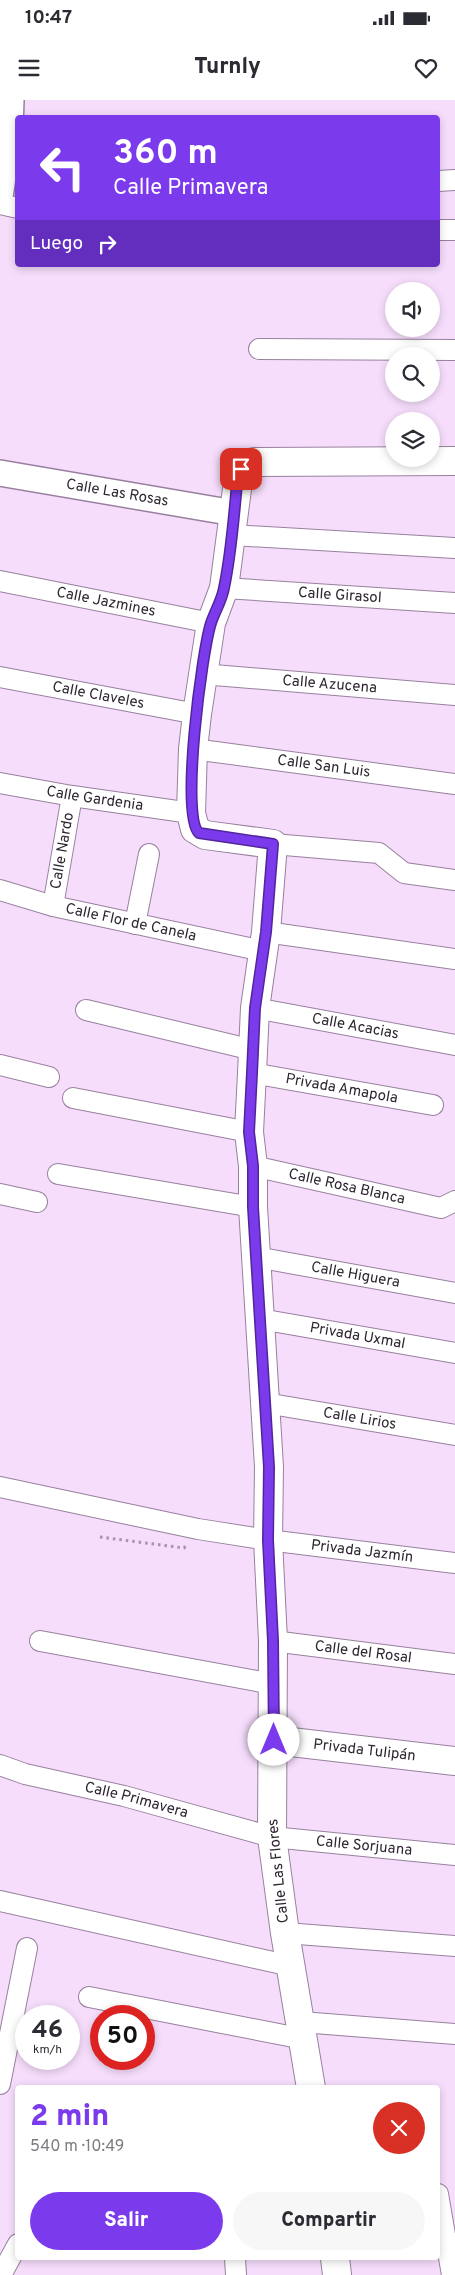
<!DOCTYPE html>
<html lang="es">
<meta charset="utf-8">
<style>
body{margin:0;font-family:Overpass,sans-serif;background:#f7f7f7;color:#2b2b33;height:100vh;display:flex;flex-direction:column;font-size:19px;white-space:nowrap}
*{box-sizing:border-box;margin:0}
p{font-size:16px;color:#7c7c81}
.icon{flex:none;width:28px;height:28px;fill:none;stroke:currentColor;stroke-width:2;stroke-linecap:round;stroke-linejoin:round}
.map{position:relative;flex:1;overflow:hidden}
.side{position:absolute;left:15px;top:1985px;width:425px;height:175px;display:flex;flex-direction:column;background:#fff;border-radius:5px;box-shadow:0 2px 8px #0003}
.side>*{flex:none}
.banner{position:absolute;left:15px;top:15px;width:425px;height:152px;border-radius:5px;box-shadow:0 2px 8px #0003;background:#7c3aed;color:#fff;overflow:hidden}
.tools{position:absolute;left:385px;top:182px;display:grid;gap:10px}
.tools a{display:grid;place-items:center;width:55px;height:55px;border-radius:50%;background:#fff;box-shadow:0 2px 8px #0003;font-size:25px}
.speed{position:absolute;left:15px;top:1905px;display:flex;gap:10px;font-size:25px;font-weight:700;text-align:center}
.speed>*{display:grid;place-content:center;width:65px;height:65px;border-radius:50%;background:#fff;box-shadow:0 2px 8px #0003;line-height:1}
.speed small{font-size:12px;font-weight:400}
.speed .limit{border:8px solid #d22;background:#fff;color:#111}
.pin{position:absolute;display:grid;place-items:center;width:42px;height:42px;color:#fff;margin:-21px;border-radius:10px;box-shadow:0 2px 8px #0006}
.me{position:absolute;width:55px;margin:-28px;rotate:0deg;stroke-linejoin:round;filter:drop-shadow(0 0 4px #0008)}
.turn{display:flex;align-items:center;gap:18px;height:105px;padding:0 15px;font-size:22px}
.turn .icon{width:65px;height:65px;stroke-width:2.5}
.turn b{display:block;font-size:35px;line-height:42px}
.then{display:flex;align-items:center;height:48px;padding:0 15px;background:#0003;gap:10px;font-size:19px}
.round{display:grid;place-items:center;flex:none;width:52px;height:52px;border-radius:26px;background:#f7f7f7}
.head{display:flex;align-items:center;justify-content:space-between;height:85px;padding:0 15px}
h1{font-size:30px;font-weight:800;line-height:38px;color:#7c3aed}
.primary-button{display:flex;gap:10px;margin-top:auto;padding:10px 15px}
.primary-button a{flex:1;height:58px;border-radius:30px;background:#7c3aed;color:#fff;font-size:20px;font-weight:800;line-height:58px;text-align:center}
.primary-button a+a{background:#f7f7f7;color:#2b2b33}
.status{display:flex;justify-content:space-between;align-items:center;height:35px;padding:0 25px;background:#fff;direction:ltr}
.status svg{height:14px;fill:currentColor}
header{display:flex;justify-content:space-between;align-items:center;height:65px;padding:0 15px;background:#fff;font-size:22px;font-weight:800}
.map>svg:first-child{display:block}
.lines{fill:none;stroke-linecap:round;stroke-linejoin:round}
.minor-casing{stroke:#98819e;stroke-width:22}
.tertiary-casing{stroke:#98819e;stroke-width:28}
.secondary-casing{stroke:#98819e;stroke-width:30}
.path{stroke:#a693ab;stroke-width:3;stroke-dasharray:2.5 4;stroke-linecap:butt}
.minor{stroke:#fff;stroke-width:20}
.tertiary{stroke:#fff;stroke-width:25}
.secondary{stroke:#fff;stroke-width:28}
.route-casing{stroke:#51269a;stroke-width:12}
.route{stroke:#7c3aed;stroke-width:9}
.labels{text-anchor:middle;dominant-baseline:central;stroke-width:5;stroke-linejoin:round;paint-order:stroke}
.street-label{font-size:15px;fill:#2e2531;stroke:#fff}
</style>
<div class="status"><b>10:47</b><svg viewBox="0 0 49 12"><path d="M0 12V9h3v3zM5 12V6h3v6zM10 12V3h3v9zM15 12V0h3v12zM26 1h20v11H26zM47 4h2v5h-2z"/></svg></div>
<header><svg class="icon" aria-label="menu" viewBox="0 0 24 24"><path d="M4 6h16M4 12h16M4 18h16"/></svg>Turnly<svg class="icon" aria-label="heart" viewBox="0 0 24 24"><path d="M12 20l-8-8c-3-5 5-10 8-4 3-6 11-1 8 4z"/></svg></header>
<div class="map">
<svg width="455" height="2175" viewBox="0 0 455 2175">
<rect width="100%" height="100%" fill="#f6ddfc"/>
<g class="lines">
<g class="minor-casing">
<g id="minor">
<path d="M 438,81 L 455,80"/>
<path d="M 0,104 L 18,108"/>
<path d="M 438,130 L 455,130"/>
<path d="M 259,249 L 455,250"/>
<path d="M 232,435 L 455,448"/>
<path id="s1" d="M 0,481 L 211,523"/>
<path id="s2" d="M 224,488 L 455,503"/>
<path id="s3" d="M 202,574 L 455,595"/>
<path id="s4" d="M 0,577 L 197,614"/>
<path id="s5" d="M 193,649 L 455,684"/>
<path id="s6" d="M 0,683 L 72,696 L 191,713"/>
<path d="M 273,744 L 379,753 L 404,773 L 455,780"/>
<path id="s7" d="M 0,790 L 53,806 L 263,851"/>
<path id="s8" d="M 53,806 L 72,696"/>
<path d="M 135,824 L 149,754"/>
<path d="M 266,832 L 455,859"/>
<path id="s9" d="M 255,908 L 455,945"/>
<path d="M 86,910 L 253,950"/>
<path d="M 0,965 L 49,977"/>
<path id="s10" d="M 252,973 L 433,1005"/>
<path d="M 73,998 L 249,1032"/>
<path id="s11" d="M 253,1066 L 441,1108 L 455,1101"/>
<path d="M 58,1074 L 253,1107"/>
<path d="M 0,1094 L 37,1102"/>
<path id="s12" d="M 256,1157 L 455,1193"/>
<path id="s13" d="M 260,1219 L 455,1253"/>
<path id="s14" d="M 265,1303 L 455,1335"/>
<path id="s15" d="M 0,1387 L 198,1429 L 268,1440 L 455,1463"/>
<path d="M 40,1541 L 273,1584"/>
<path id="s16" d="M 273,1541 L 455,1564"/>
<path id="s17" d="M 0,1665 L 25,1674 L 124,1696 L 272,1737 L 455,1755"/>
<path d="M 0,1801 L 291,1866"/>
<path d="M 285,1833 L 455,1846"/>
<path d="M 89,1897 L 304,1939"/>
<path d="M 301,1922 L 455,1934"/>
<path d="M 0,1984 L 27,1848"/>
<path d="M 438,2094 L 452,2175"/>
<path d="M 235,2158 L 236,2175"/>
<path d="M 1,2175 L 18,2144"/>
</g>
</g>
<g class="tertiary-casing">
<g id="tertiary">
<path d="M 0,97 L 10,30 L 11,0"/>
<path id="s18" d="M 0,373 L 234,413"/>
</g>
</g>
<g class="secondary-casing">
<g id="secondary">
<path id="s19" d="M 274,1640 L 455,1661"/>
<path d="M 311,1988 L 285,1833 L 272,1737 L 273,1541 L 268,1440 L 269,1367 L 253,1107 L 253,1066 L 249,1032 L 252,973 L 255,908 L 266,832 L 273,744 L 205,735 L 195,729 L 191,713 L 193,649 L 197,614 L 211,523 L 224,488 L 239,374 L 245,364 L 255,362 L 455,361"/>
<path d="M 335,2158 L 337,2175"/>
</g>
</g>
<path class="path" d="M 100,1437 L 184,1448 L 187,1444"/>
<use href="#minor" class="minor"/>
<use href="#tertiary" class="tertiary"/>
<use href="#secondary" class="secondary"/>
</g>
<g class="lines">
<g class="route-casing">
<path id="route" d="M 241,369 L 238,374 C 234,412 232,450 224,488 C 222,500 215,511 211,523 C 202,551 180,717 199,733 L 273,744 L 266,832 L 255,908 L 252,973 L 249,1032 L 253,1066 L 253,1107 L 269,1367 L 268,1440 L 273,1541 L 274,1640"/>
</g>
<use href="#route" class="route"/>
</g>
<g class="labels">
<g class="street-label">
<text stroke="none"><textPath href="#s18" startOffset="119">Calle Las Rosas</textPath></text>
<text stroke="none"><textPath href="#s2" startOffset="116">Calle Girasol</textPath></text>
<text stroke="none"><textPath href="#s1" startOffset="108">Calle Jazmines</textPath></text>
<text stroke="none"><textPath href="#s3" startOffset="128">Calle Azucena</textPath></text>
<text stroke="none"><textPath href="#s4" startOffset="100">Calle Claveles</textPath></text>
<text stroke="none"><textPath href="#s5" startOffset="132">Calle San Luis</textPath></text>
<text stroke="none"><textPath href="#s6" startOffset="96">Calle Gardenia</textPath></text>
<text stroke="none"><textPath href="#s8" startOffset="56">Calle Nardo</textPath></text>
<text stroke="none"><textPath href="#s7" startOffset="135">Calle Flor de Canela</textPath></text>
<text stroke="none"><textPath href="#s9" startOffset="102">Calle Acacias</textPath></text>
<text stroke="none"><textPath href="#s10" startOffset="91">Privada Amapola</textPath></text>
<text stroke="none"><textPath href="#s11" startOffset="96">Calle Rosa Blanca</textPath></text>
<text stroke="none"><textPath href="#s12" startOffset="101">Calle Higuera</textPath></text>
<text stroke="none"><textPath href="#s13" startOffset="99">Privada Uxmal</textPath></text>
<text stroke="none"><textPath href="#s14" startOffset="96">Calle Lirios</textPath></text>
<text stroke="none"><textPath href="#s15" startOffset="368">Privada Jazmín</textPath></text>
<text stroke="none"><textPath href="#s16" startOffset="91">Calle del Rosal</textPath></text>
<text stroke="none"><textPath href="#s19" startOffset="91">Privada Tulipán</textPath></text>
<text stroke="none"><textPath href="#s17" startOffset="141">Calle Primavera</textPath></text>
<text stroke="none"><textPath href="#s17" startOffset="374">Calle Sorjuana</textPath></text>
<text transform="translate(279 1771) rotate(-96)">Calle Las Flores</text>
</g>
</g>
</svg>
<div class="tools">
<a><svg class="icon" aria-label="sound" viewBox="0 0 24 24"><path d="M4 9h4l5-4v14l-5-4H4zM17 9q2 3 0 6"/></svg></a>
<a><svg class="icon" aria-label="search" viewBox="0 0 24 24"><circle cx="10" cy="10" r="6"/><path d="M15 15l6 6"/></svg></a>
<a><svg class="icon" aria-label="layers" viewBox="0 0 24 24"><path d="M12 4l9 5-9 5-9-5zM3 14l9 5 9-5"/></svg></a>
</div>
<div class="speed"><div>46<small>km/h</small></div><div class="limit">50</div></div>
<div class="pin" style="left:241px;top:369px;background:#d93025"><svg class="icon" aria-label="arrive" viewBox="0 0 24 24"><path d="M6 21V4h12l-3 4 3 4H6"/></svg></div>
<svg class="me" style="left:274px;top:1640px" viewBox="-20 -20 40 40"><circle r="19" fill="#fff"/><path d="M0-13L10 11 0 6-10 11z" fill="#7c3aed"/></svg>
<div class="banner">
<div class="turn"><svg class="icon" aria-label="left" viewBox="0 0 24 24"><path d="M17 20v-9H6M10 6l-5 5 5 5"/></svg><div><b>360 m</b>Calle Primavera</div></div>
<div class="then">Luego<svg class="icon" aria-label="right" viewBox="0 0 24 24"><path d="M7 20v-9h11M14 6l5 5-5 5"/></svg></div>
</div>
<section class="side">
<div class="head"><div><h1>2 min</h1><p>540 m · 10:49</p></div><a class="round" style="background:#d93025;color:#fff"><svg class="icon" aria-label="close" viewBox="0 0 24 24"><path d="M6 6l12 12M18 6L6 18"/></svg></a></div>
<div class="primary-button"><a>Salir</a><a>Compartir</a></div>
</section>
</div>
